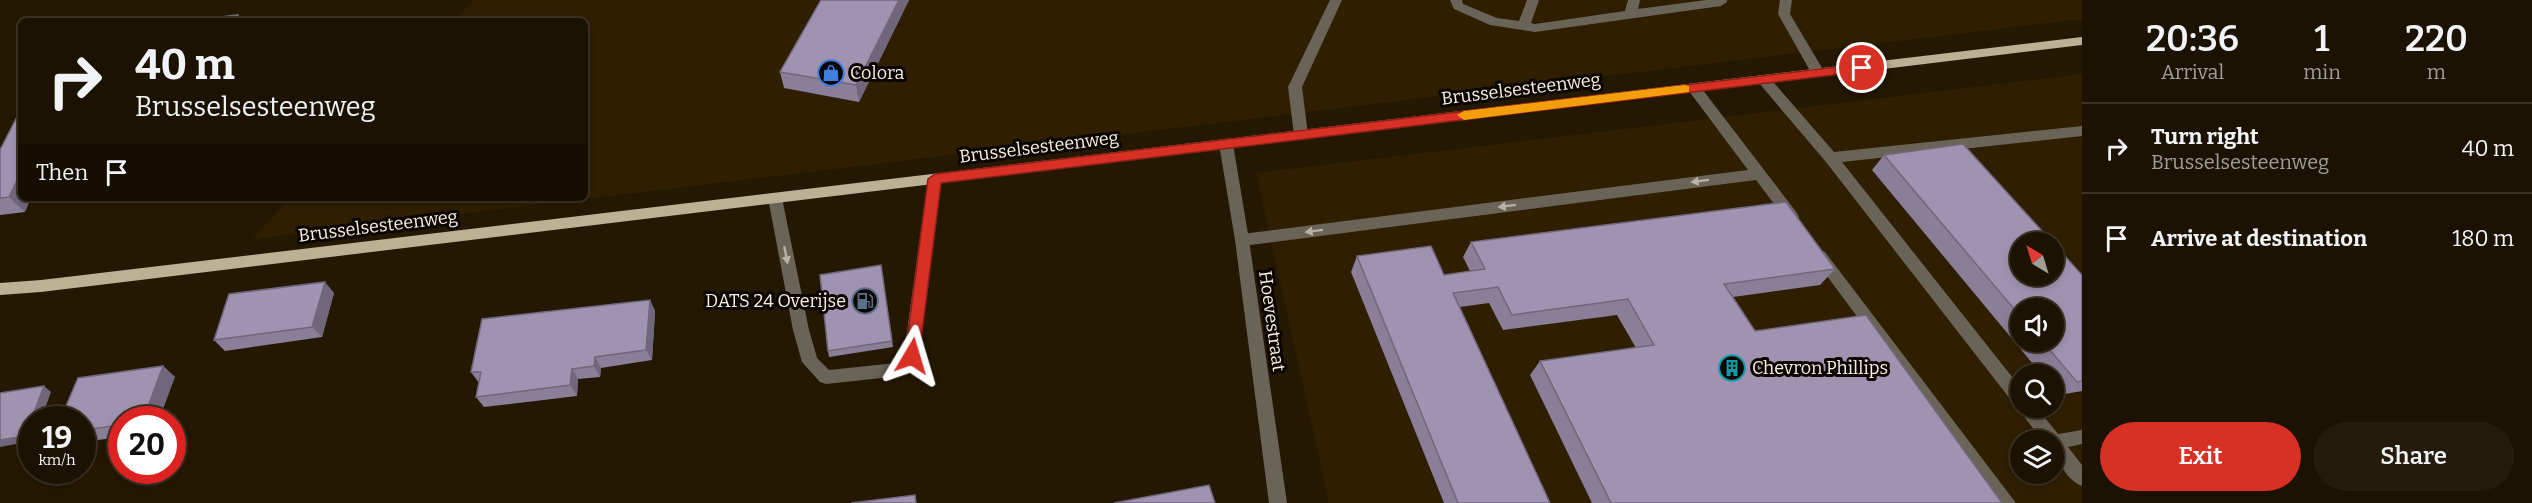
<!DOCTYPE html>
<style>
body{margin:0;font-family:Bitter,serif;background:#251b0c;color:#f1f3f6;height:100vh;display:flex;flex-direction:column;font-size:22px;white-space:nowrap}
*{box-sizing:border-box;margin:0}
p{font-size:20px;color:#a09e99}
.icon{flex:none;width:33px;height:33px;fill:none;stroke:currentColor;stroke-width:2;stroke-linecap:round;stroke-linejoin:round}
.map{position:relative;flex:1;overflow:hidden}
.side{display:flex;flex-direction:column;background:#1c1202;width:450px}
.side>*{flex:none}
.top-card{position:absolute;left:18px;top:18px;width:570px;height:183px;border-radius:9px;box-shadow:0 3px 9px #0003,0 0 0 2px #3a3224;background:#1c1202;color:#f1f3f6;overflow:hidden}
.needle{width:39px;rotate:322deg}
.fabs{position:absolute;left:2010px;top:232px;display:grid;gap:12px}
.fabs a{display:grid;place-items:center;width:54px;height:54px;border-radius:50%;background:#1c1202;box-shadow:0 3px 9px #0003,0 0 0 2px #3a3224;font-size:30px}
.speed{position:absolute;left:18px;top:406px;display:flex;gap:12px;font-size:30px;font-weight:700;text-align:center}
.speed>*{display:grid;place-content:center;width:78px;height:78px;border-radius:50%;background:#1c1202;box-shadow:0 3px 9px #0003,0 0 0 2px #3a3224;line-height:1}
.speed small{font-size:15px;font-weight:400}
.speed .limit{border:9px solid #d22;background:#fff;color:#111}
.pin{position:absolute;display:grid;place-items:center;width:51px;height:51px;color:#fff;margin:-26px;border:3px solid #fff;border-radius:50%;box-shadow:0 2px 6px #0007}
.me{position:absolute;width:66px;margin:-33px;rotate:7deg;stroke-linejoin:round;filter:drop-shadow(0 0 4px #0008)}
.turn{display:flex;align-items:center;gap:21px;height:126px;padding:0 18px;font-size:27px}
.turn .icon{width:78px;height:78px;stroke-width:2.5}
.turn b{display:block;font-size:42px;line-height:51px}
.then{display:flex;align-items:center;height:57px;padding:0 18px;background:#0003;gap:12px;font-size:22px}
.eta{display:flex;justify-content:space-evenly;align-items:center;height:102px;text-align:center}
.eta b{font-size:36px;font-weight:600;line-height:42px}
.button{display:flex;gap:12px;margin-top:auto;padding:12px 18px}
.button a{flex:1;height:69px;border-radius:36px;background:#d93025;color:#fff;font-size:24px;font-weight:600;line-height:69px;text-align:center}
.button a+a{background:#251b0c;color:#f1f3f6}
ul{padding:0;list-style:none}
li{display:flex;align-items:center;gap:18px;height:90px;padding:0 18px;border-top:2px solid #3a3224}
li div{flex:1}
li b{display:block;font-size:22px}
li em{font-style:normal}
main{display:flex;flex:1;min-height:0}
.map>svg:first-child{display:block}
.built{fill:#2f1e00;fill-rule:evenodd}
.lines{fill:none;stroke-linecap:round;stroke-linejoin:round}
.lane{fill:#6a6458;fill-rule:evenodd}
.street{fill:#6a6458;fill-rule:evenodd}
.primary{fill:#bcb095;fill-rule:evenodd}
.wall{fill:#8a7e98;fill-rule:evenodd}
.shaded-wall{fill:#70677c}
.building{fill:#a093b1;stroke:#70677c;stroke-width:1.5}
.oneway{fill:#b9b2a4}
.route{fill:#d93025;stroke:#8d1f18;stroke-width:1.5}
.slow{fill:#f59e0b}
.labels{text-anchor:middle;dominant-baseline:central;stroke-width:6;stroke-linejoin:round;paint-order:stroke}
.poi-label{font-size:18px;fill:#faf1e3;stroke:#0a0501;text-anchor:start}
.street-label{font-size:18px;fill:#faf1e3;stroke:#0a0501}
</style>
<main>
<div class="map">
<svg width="2082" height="503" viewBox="0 0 2082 503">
<rect width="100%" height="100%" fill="#251802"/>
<path class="built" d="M 473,0 L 2082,0 L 2082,19 L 252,239 L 290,198 L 585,198 L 585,21 L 454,21 Z
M 2082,74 L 2082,503 L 1329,503 L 1256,173 ZM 2020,243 L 2054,243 L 2054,276 L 2020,276 ZM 2020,309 L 2054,309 L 2054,342 L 2020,342 ZM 2020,375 L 2054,375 L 2054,408 L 2020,408 ZM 2020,441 L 2054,441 L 2054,474 L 2020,474 Z"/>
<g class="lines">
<path class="lane" d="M 1330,0 L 1342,0 L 1302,87 L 1308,135 L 1301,140 L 1294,135 L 1288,87 Z
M 1450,0 L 1462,0 L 1463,4 L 1497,18 L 1519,21 L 1527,0 L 1539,0 L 1531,23 L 1535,24 L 1625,11 L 1628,0 L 1640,0 L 1638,9 L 1706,0 L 1727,0 L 1727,2 L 1721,6 L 1535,32 L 1490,25 L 1454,9 Z
M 1780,0 L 1792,0 L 1790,14 L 1825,73 L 1823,76 L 1813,76 L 1778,14 Z
M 1764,75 L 1769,77 L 1834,152 L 2082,126 L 2082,136 L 1842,162 L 2020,387 L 2020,408 L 2037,408 L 2058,434 L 2082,430 L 2082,444 L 2068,447 L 2082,465 L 2082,486 C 2066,480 2054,457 2054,441 L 2043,441 L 2021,413 L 2020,406 L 2014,404 L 1826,162 L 1759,83 L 1757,80 L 1759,77 Z
M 1694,83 L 1699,85 L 1797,213 L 1799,217 L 1797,221 L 1787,221 L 1756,180 L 1242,246 L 1237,244 L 1235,240 L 1237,236 L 1242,234 L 1748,170 L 1689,91 L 1687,88 L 1689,85 Z
M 935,174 L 942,179 L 918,361 L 906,374 L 900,376 L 826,384 L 820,382 L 802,362 L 793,330 L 768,198 L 770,194 L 780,194 L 782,198 L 809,330 L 817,358 L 829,370 L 896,363 L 904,353 L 928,179 Z
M 1820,250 L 1825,252 L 2016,503 L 1996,503 L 1815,260 L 1812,256 L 1815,252 Z"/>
<path class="street" d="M 1226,139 L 1233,144 L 1249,240 L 1287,503 L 1269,503 L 1235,240 L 1219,144 Z"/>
<path class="primary" d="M 2082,37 L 2082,45 L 41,292 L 0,295 L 0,283 L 41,280 Z"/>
</g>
<path class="wall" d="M 821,0 L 909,0 L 859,102 L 784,88 L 780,72 Z
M 0,150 L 25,212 L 0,215 Z
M 1884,155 L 2082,275 L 2082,391 L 2059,395 L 2054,389 L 2054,375 L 2042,375 L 1872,170 ZM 2020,309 L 2054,342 L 2020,342 Z
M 242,198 L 285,198 L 246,203 Z
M 1471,242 L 1835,269 L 1820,285 L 1733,297 L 1755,331 L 2002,503 L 1592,503 L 1530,375 L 1540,361 L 1636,348 L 1617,315 L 1503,330 L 1489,303 L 1460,307 L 1550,503 L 1444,503 L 1351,272 L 1357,256 L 1444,275 L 1470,271 L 1463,257 Z
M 881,265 L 893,347 L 829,357 L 828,351 Z
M 334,293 L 322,337 L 225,351 L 214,340 Z
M 650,300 L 655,311 L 652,360 L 601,368 L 600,377 L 578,379 L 577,396 L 484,407 L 476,397 L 479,383 L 471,372 Z
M 163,366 L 175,377 L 122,420 L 122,437 L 82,442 L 82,420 Z"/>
<path class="shaded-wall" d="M 899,0 L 909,0 L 859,102 L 856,85 Z
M 238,15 L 242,21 L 236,21 Z
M 21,172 L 21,198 L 31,198 L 25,212 L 9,197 Z
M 325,282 L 334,293 L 322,337 L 312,327 Z
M 650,300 L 655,311 L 652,360 L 646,350 Z
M 595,357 L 601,368 L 600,377 L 594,366 Z
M 163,366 L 175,377 L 159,420 L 143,420 Z
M 572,369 L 578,379 L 577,396 L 570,385 Z
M 44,386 L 51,392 L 41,420 L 32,420 L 32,441 L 0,447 L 0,440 Z"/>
<path class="building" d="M 821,0 L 899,0 L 856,85 L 780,72 Z
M 238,15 L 236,21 L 186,21 Z
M 21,109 L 21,172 L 9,197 L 0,198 L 0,150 Z
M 1963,144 L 2053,243 L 2020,243 L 2020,276 L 2054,276 L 2054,244 L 2082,275 L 2082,381 L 2077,382 L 2043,342 L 2054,342 L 2054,309 L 2020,309 L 2020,316 L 1884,155 Z
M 1786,202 L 1835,269 L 1724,284 L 1755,331 L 1866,315 L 2002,503 L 1611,503 L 1540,361 L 1654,345 L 1628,299 L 1512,315 L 1498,287 L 1453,293 L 1550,503 L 1458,503 L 1357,256 L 1431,246 L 1444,275 L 1485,269 L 1471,242 Z
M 881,265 L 892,341 L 828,351 L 820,275 Z
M 325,282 L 312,327 L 214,340 L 229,294 Z
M 650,300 L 646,350 L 595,357 L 594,366 L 572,369 L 570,385 L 476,397 L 481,372 L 471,372 L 482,319 Z
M 163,366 L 143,420 L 122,420 L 122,425 L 82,430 L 82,420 L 60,420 L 78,378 Z
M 44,386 L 25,436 L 0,440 L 0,393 Z
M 1209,485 L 1215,503 L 1114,503 Z
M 915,495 L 916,503 L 851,503 Z"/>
<defs><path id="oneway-solid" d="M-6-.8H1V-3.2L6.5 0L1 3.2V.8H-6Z" transform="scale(1.5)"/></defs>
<g class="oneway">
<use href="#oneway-solid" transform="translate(1700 181) rotate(173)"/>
<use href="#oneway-solid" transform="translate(1507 206) rotate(173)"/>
<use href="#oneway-solid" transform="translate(1314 231) rotate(173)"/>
<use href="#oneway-solid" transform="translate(786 255) rotate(79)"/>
</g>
<path class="route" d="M 1862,64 L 1868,68 L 1866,71 L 941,183 L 919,356 L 917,360 L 912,362 L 907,360 L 905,356 L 928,179 L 935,174 Z"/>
<path class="slow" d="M 1684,85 L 1689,86 L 1689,92 L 1464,120 L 1457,115 L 1464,111 Z"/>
<defs>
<g id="shop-ring" transform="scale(1.35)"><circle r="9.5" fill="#0a0501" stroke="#3f7fe0" stroke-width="1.5"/><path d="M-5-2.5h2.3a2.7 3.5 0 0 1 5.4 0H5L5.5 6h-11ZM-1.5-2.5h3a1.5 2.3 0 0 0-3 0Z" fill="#3f7fe0"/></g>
<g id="fuel-ring" transform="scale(1.35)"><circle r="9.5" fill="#0a0501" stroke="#5c6f8a" stroke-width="1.5"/><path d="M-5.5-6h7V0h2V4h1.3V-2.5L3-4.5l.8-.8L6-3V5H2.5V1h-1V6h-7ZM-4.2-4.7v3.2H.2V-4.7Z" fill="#5c6f8a"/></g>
<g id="building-ring" transform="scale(1.35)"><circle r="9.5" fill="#0a0501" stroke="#0f9aa8" stroke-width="1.5"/><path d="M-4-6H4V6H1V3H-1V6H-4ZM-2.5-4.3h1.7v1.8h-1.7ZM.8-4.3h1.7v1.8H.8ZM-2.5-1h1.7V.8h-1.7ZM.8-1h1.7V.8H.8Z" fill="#0f9aa8"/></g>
</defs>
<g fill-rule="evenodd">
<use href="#shop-ring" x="831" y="73"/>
<use href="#fuel-ring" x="865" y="301"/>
<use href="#building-ring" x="1732" y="368"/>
</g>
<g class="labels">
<g class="poi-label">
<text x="850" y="73">Colora</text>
<text x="846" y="301" text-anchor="end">DATS 24 Overijse</text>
<text x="1752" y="368">Chevron Phillips</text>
</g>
<g class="street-label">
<text transform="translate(1521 89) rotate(-7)">Brusselsesteenweg</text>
<text transform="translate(1039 147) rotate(-7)">Brusselsesteenweg</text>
<text transform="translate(378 226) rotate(-7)">Brusselsesteenweg</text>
<text transform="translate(1272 321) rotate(82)">Hoevestraat</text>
</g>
</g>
</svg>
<div class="fabs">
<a><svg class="needle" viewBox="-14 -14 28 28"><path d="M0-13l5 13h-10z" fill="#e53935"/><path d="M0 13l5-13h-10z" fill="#a09e99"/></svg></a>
<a><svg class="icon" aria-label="sound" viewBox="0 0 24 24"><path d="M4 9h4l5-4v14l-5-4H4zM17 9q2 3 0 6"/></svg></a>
<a><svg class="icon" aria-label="search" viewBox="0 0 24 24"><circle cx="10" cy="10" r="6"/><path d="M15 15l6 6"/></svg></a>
<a><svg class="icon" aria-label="layers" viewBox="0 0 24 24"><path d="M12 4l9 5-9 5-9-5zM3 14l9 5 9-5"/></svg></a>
</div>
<div class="speed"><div>19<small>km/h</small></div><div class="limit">20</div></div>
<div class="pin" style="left:1862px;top:68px;background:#d93025"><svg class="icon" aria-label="arrive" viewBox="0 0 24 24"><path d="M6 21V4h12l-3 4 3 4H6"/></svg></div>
<svg class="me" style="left:912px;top:356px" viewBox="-20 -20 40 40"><path d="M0-17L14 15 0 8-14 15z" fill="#d93025" stroke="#fff" stroke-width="4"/></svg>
<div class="top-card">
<div class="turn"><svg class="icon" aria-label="right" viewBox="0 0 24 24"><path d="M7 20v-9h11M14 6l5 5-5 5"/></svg><div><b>40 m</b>Brusselsesteenweg</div></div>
<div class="then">Then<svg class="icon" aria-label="arrive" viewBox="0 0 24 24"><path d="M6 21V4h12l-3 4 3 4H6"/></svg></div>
</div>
</div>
<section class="side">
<div class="eta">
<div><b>20:36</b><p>Arrival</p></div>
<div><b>1</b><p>min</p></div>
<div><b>220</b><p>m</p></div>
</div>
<ul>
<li><svg class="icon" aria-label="right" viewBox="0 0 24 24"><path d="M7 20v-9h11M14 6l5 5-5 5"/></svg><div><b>Turn right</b><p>Brusselsesteenweg</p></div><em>40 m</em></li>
<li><svg class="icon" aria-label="arrive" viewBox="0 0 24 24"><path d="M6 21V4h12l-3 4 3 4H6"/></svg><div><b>Arrive at destination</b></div><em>180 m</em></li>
</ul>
<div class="button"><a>Exit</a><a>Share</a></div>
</section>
</main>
